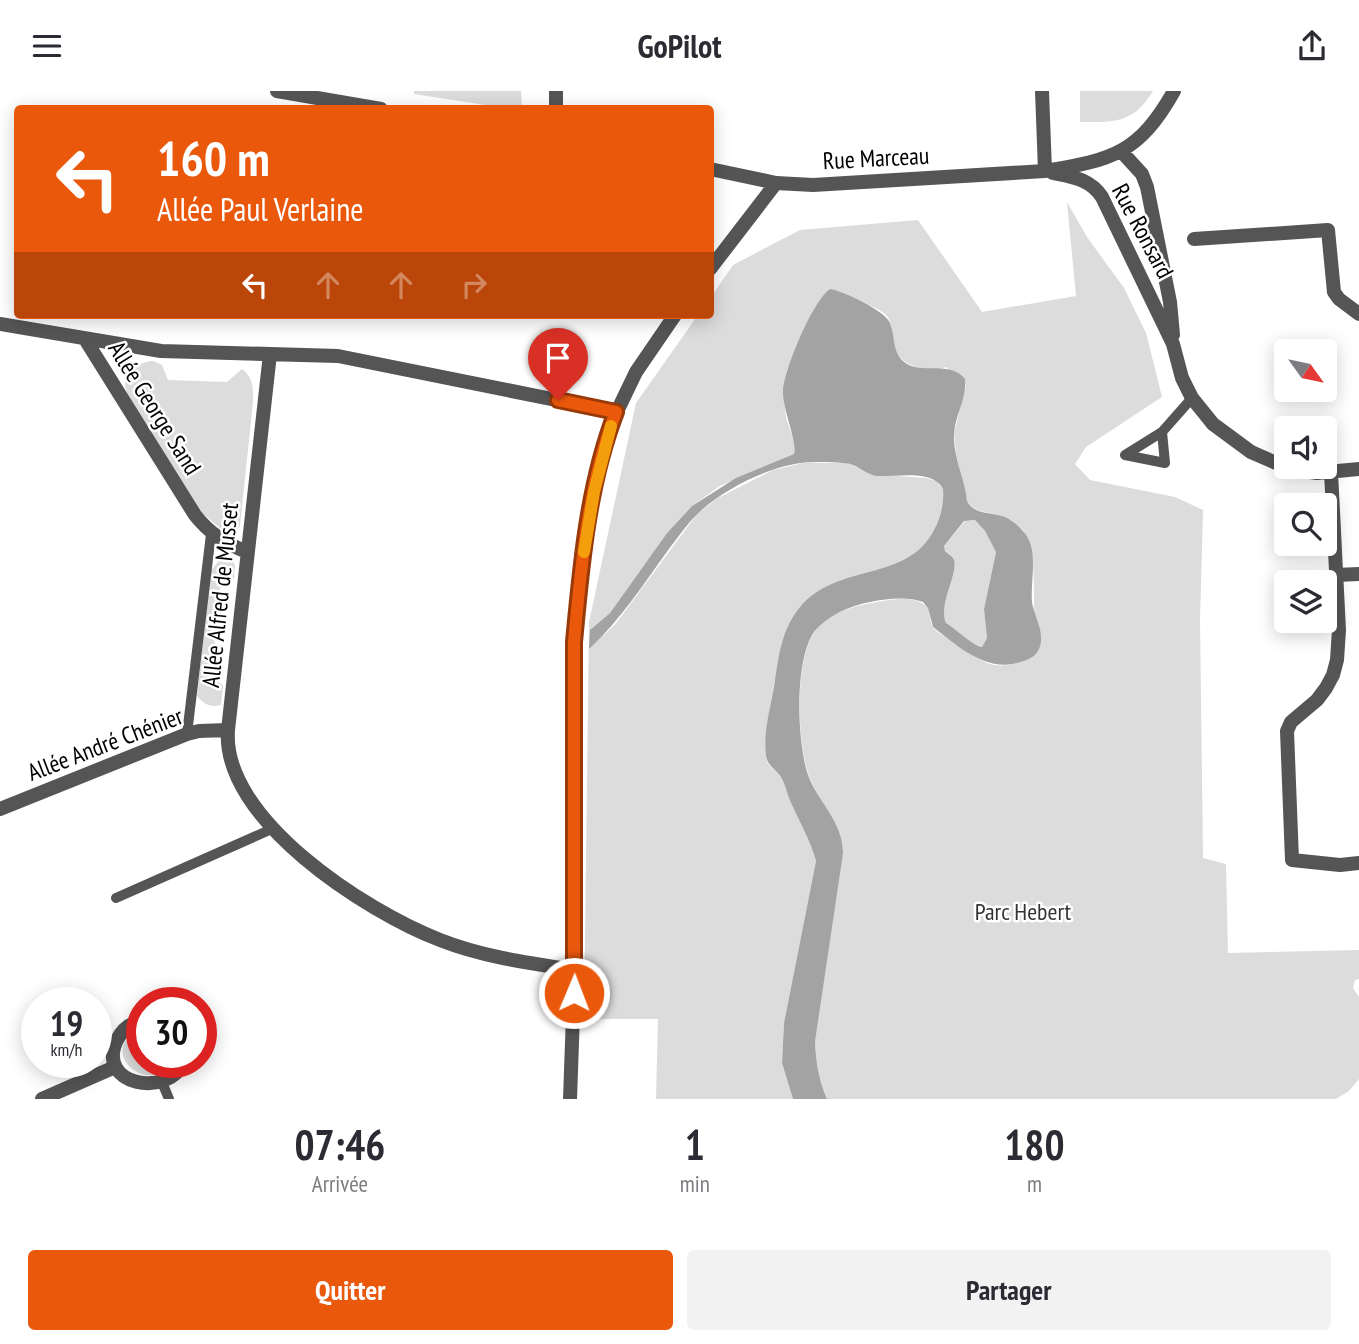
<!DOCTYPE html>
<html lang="fr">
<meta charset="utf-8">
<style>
body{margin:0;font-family:"PT Sans Narrow",sans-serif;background:#f2f2f3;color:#2b2b33;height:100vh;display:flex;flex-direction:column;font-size:26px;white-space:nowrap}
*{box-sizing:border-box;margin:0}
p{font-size:23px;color:#7c7c81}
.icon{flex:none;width:38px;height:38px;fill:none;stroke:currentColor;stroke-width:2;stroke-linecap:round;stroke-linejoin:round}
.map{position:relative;height:1008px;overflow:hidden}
.side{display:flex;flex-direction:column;background:#fff;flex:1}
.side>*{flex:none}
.top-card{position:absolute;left:14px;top:14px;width:700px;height:214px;border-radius:7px;box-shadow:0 4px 18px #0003;background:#ea580c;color:#fff;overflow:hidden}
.needle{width:46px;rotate:123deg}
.controls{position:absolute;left:1274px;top:248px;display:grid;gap:14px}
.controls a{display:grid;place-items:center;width:63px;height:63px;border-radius:7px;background:#fff;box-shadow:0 4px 18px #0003;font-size:35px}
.speed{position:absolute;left:21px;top:896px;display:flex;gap:14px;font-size:35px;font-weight:700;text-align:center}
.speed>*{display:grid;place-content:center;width:91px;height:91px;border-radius:50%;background:#fff;box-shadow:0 4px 18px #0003;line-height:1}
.speed small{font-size:18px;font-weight:400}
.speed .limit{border:10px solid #d22;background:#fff;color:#111}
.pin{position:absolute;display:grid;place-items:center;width:60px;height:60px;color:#fff;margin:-72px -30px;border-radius:50% 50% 50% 0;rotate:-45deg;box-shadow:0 0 7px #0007}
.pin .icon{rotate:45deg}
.me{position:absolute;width:77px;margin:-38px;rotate:1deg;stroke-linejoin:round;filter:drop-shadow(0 0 5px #0008)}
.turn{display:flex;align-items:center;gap:24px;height:147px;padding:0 28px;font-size:32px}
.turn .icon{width:91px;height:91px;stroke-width:2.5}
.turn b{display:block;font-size:49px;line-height:60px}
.lanes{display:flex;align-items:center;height:66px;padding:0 28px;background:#0003;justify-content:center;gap:35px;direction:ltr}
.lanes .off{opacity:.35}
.eta{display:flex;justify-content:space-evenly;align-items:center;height:119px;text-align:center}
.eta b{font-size:42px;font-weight:700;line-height:49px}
.button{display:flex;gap:14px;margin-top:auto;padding:14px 28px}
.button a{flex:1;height:80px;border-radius:7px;background:#ea580c;color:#fff;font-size:28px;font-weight:700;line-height:80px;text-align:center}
.button a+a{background:#f2f2f3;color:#2b2b33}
header{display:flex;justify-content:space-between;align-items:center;height:91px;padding:0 28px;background:#fff;font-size:32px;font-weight:700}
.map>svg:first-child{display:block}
.green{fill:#dcdcdc}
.water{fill:#a3a3a3;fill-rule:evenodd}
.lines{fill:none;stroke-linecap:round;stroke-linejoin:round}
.service{stroke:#555;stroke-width:10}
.minor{stroke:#555;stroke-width:14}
.route-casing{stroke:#983908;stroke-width:18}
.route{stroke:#ea580c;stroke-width:12}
.slow{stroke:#f59e0b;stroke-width:12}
.labels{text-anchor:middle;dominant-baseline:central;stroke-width:5;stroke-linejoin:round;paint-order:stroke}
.street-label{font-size:24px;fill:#000;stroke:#fff}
.park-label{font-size:24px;fill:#333;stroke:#fff}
</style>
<header><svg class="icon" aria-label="menu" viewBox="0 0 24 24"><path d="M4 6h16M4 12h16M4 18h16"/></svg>GoPilot<svg class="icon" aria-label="share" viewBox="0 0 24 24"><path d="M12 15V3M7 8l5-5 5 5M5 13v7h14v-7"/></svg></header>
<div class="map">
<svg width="1359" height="1008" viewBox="0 0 1359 1008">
<rect width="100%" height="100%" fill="#fff"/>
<path class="green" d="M 414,0 L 521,0 L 522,17 L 505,17 L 414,3 Z
M 1080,0 L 1153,0 C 1133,33 1114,31 1080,31 Z
M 1067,111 L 1087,146 L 1124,197 L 1146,242 L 1162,306 L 1086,356 L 1075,373 L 1090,389 L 1175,406 L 1203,419 L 1200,529 L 1203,767 L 1226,773 L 1228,862 L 1359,859 L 1359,888 L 1355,889 L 1353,897 L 1359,906 L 1359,988 L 1349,1000 L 1336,1008 L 827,1008 C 819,990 816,972 815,951 L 843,757 C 837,729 819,710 809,685 C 797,654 794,566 816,539 C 829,522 853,515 873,512 C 890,509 915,503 928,517 C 930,523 930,533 934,538 C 943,545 979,570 990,573 C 1003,577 1020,572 1032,566 C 1033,542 1038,463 1027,445 C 1023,437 1013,431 1006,427 C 994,420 975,424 967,410 L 956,362 L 954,342 L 966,294 L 946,276 C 928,282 901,276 895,257 C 891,247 894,234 887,225 C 881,217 850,206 839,200 L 816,215 L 787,280 L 783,300 L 786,327 L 796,356 L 794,363 L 720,395 L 692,415 L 667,442 L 610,522 L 590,539 L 603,545 L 617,531 L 697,423 L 718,407 L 773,379 L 803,372 L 848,372 L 870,383 L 926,387 L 936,390 L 943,398 C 944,412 941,426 934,439 C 907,492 837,471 800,516 C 780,539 778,573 773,601 C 770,616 762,658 767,670 C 769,676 777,681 781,686 C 786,695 788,707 793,716 C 801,734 811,751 816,770 L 784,932 L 782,972 L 793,1008 L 656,1008 L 658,928 L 584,928 L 589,531 L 636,312 L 698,224 L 710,224 L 711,206 L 733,174 L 800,139 L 918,129 L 982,221 L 1076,205 Z
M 153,270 L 162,274 L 168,289 L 227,291 L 242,278 C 254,287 253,297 253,311 L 240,435 L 236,440 L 222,439 L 193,414 L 127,302 C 120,282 134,272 153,270 Z
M 975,429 L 985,440 L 996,461 L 984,518 L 987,547 L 982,556 C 972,555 957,539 946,532 C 936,511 961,482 953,467 C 951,464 947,462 945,459 L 944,455 L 965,430 Z
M 220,468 L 233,470 L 235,475 L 234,488 L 222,481 L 211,586 L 223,594 L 221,614 C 210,617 204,613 197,605 L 211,480 Z
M 142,939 L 142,971 L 172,971 C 147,1008 94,957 142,939 Z"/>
<path class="water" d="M 830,198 C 843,200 886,220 890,232 C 895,244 892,257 901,268 C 918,287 948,267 965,288 C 967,308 955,324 954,343 C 953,366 965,388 967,410 C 974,424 992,421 1005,426 C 1011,429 1018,434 1022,439 C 1040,456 1030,489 1032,511 C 1034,526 1046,542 1039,558 C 1035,568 1022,571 1012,573 C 982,578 955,553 933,536 L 928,517 L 923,511 C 902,503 865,510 844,519 C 833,524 821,532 814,541 C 794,570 797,652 808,684 C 818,711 843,731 843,762 L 815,951 C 816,972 819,990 827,1008 L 793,1008 L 782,972 L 784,932 L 816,770 C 811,751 801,734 793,716 C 788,707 786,695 781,686 C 776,679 767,674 766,665 C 763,643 770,618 774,596 C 778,569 781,538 800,516 C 837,471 907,492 934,439 C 941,426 944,412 943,398 C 933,378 896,386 878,385 C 865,384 857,372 843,372 C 826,371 807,370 790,374 C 757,381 710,406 689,432 C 654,475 630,520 589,558 L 590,539 L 610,522 L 667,442 L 692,415 L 736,387 L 794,363 C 798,352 782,317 783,300 C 784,279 813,209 830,198 ZM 975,429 L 985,440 L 996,461 L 984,518 L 987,547 L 982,556 C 973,555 956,538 946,532 C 937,512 961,480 953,467 C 951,464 947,462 945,460 L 944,455 L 964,430 Z"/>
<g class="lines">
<path class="service" d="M 1162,341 L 1165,372 L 1125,364 L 1162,341 L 1192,307
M 187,643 L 211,443
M 116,807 L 274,737
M 164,996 L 169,1008"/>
<path class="minor" d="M 277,0 L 381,18
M 556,0 L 556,18
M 1042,0 L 1045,80
M 1121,60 L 1142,83 L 1147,96 L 1170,211 L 1173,244
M 710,78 L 776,92 L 813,94 L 1045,80 C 1113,69 1139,62 1174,0
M 1053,82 C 1073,86 1090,88 1102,106 L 1173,253 L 1182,287 L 1192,307 L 1213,333 L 1251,361 L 1290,378 L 1317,382 L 1359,378
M 1194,148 L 1328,139 L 1334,201 L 1339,208 L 1359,223
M 710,178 L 776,92
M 0,233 L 161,260 L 338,265 L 616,321
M 85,248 L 195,424 C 210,443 225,452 247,461
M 270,263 L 228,639 C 221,728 367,821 440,849 C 483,866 529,872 575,879
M 1331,381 L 1339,539 L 1337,569 L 1333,584 L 1326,597 L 1317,609 L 1291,631 L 1287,640 L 1292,769 L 1340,774 L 1359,772
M 1336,484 L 1359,483
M 0,718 L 187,643 L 199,640 L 228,639
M 142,929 C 131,932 122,938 117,949 C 95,994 168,1008 184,971
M 42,1008 L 115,976
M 570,1008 L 575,867 L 573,582 L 581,481 L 594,401 L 611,333 L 636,281 L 675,224"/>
</g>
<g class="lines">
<g class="route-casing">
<path id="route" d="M 558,309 L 616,321 C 588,393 581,475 574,551 L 574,902"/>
</g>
<use href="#route" class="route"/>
<path class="slow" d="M 584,461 L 594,401 L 611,335"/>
</g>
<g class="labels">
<g class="street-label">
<text transform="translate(876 67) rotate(-3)">Rue Marceau</text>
<text transform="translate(1143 140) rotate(62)">Rue Ronsard</text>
<text transform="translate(155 317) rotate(58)">Allée George Sand</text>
<text transform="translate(220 504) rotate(-84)">Allée Alfred de Musset</text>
<text transform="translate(105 653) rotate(-21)">Allée André Chénier</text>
</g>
<g class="park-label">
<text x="1023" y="820">Parc Hebert</text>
</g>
</g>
</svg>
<div class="controls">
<a><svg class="needle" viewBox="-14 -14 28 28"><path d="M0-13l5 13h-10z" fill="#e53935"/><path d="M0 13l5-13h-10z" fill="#7c7c81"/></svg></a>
<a><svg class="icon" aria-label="sound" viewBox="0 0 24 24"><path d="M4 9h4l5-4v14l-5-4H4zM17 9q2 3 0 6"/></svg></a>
<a><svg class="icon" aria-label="search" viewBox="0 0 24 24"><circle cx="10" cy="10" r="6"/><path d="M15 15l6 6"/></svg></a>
<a><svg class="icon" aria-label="layers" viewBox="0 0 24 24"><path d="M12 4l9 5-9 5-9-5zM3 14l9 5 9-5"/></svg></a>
</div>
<div class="speed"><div>19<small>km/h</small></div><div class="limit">30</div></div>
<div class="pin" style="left:558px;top:309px;background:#d93025"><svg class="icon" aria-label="arrive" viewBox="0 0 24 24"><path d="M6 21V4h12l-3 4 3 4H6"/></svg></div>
<svg class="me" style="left:574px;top:902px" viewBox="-20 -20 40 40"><circle r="17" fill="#ea580c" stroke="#fff" stroke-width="3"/><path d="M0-11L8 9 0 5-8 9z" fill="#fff"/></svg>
<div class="top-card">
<div class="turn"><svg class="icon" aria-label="left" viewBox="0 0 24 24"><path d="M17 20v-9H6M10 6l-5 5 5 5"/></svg><div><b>160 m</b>Allée Paul Verlaine</div></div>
<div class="lanes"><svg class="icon" aria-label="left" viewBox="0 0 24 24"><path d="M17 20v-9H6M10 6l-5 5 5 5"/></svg><svg class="icon off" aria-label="ahead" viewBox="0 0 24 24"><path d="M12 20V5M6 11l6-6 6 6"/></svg><svg class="icon off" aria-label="ahead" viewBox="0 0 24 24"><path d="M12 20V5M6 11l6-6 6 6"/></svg><svg class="icon off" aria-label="right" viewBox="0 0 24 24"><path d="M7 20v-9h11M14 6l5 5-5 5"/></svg></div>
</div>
</div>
<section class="side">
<div class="eta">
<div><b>07:46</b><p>Arrivée</p></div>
<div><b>1</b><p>min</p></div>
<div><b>180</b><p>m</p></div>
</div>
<div class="button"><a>Quitter</a><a>Partager</a></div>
</section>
